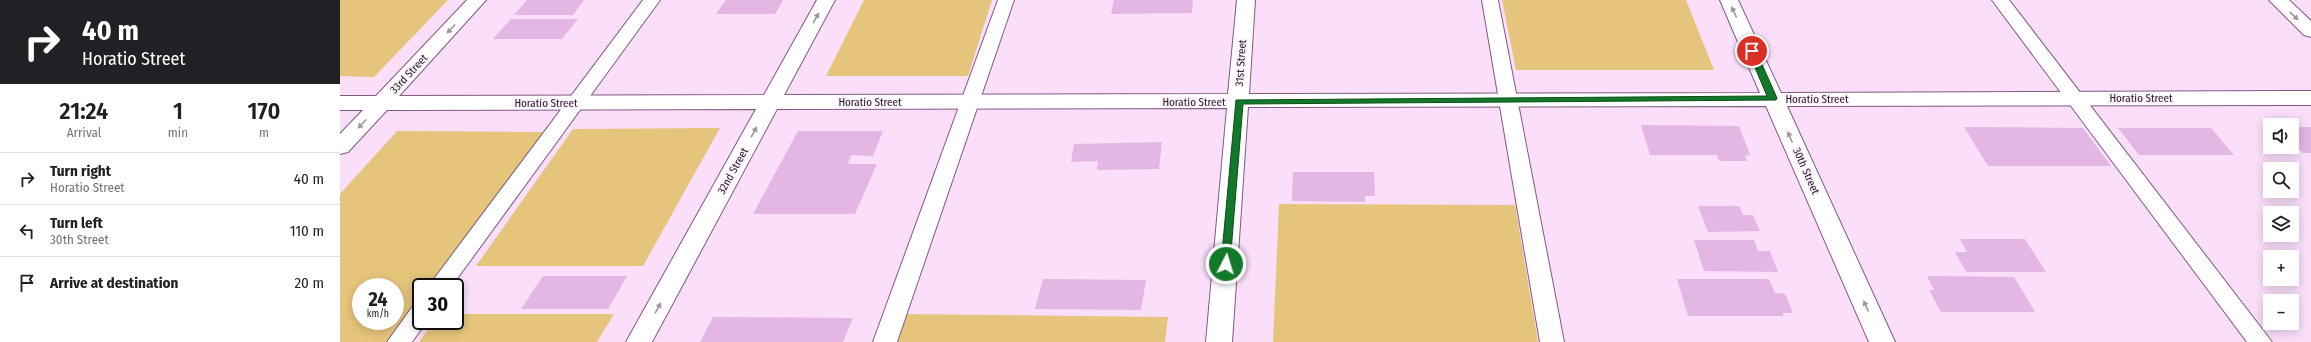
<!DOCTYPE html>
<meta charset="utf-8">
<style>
body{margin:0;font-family:"Fira Sans Condensed",sans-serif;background:#f2f2f2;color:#202124;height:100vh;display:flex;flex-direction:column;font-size:15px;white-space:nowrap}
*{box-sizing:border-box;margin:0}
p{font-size:13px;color:#757577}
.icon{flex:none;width:22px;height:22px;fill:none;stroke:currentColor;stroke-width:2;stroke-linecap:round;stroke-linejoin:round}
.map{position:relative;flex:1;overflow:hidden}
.details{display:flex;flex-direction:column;background:#fff;width:340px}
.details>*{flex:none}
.banner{background:#202124;color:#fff;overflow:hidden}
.fabs{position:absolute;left:1923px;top:118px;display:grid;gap:8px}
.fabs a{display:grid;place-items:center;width:36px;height:36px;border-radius:0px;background:#fff;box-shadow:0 2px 10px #0003;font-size:20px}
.speed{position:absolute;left:12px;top:278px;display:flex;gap:8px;font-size:20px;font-weight:700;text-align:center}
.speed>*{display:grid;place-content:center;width:52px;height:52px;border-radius:50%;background:#fff;box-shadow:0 2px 10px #0003;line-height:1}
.speed small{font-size:10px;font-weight:400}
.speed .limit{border:2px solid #111;border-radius:6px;background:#fff;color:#111}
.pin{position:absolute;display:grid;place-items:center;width:34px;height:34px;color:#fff;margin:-17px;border:2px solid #fff;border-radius:50%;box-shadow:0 1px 4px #0007}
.me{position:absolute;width:44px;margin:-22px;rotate:5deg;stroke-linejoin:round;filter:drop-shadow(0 0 3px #0008)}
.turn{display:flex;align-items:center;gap:14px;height:84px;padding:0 16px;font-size:18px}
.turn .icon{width:52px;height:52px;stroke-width:2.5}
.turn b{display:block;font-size:28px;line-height:34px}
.eta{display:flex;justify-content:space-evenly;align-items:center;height:68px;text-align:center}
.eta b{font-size:24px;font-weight:600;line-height:28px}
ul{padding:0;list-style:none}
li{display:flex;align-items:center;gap:12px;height:52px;padding:0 16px;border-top:1px solid #e0e0e0}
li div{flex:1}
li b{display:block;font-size:15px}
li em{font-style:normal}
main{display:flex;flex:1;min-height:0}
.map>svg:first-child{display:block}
.green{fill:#e5c57b;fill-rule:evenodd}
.building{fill:#e3b6e3}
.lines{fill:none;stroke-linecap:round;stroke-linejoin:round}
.lane-casing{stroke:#815981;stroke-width:2}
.street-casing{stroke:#815981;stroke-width:2}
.lane{fill:#fff;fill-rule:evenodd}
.street{fill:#fff;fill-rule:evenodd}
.oneway{fill:#9e979e}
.route{fill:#12782a;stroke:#0c4e1b}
.labels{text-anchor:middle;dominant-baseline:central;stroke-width:3;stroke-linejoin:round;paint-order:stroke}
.street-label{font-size:11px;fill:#271727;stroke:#fcf2fc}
</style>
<main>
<section class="details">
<div class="banner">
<div class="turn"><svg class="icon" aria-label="right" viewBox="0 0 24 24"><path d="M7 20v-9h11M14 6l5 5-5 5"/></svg><div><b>40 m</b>Horatio Street</div></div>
</div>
<div class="eta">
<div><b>21:24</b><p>Arrival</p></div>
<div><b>1</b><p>min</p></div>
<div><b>170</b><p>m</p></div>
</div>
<ul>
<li><svg class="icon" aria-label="right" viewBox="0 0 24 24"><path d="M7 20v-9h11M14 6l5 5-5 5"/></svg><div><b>Turn right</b><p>Horatio Street</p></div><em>40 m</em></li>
<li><svg class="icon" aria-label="left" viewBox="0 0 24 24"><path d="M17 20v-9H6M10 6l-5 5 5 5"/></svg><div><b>Turn left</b><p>30th Street</p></div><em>110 m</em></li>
<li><svg class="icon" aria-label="arrive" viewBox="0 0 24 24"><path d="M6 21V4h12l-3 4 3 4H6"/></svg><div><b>Arrive at destination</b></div><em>20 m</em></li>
</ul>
</section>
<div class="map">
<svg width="1971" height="342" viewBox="0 0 1971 342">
<rect width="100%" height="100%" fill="#fadefa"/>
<path class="green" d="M 0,0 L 108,0 L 34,77 L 0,76 Z
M 524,0 L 652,0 L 628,76 L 486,76 Z
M 1162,0 L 1346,0 L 1374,70 L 1176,70 Z
M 380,128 L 303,266 L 136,266 L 233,129 Z
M 57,131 L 205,132 L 88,287 L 81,287 L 81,297 L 47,342 L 0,342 L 0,194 ZM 21,287 L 55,287 L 55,321 L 21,321 Z
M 939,204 L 1175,205 L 1198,342 L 933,342 Z
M 115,314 L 274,314 L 257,342 L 79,342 L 94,321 L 115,321 Z
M 563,314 L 828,317 L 825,342 L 553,342 Z"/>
<path class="building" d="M 187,0 L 244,0 L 233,15 L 174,15 Z
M 386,0 L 443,0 L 435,14 L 376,14 Z
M 774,0 L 853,0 L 852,13 L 771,14 Z
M 171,19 L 238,19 L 222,39 L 153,39 Z
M 1301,125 L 1399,126 L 1410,155 L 1405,156 L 1407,161 L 1379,161 L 1377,155 L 1310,155 Z
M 1624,127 L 1743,128 L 1771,166 L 1648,166 Z
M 1952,127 L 1971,127 L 1971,153 L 1963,153 L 1952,142 Z
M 1778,128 L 1871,128 L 1894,155 L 1799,155 Z
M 458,131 L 543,131 L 533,156 L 511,155 L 508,164 L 537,164 L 515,214 L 413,214 Z
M 822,142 L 819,169 L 757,170 L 758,161 L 731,162 L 734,144 Z
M 953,172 L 1034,172 L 1035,196 L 1025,196 L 1025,202 L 952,201 Z
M 1358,206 L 1399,206 L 1403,215 L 1413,215 L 1420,231 L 1368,232 Z
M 1620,239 L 1685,239 L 1706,272 L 1626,272 L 1615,252 L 1627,252 Z
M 1354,240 L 1414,240 L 1418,251 L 1430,251 L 1438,272 L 1364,271 Z
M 203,276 L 287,276 L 268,309 L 181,309 Z
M 1587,276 L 1674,277 L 1695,312 L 1601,312 L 1589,290 L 1594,290 Z
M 703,279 L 806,280 L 801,310 L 695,309 Z
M 1337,279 L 1429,279 L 1435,293 L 1445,294 L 1453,313 L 1443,313 L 1443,316 L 1348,316 Z
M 373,317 L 513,318 L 503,342 L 360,342 Z"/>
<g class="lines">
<g class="lane-casing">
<path id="lane" d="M 303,0 L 320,0 L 111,287 L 88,287 Z
M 658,0 L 674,0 L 557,342 L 533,342 Z
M 1142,0 L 1158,0 L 1224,342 L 1200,342 Z
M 1652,0 L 1669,0 L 1932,342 L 1907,342 Z
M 81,303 L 81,321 L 87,321 L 72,342 L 47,342 L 73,306 Z"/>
</g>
<g class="street-casing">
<path id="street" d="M 127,0 L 146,0 L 59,96 L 424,95 L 477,0 L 495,0 L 444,95 L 888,94 L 897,0 L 915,0 L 909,94 L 1420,93 L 1380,0 L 1398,0 L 1441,93 L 1971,91 L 1971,105 L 1447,106 L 1555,342 L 1529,342 L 1426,106 L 908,107 L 892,342 L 866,342 L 887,108 L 437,109 L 312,342 L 286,342 L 416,109 L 47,110 L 8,152 L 0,154 L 0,134 L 23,110 L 0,110 L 0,96 L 36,96 Z
M 1929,0 L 1949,0 L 1971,21 L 1971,37 L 1964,35 Z"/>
</g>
<use href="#lane" class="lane"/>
<use href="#street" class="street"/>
</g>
<defs><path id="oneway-solid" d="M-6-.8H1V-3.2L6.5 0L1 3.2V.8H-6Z"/></defs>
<g class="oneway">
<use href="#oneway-solid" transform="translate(1394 12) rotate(-115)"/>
<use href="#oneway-solid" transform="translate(1954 16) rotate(43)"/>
<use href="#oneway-solid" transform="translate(476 18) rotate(-61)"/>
<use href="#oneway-solid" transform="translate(111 29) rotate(133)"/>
<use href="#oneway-solid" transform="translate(22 124) rotate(133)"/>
<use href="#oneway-solid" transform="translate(414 132) rotate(-61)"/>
<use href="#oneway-solid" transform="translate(1450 137) rotate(-114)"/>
<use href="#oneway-solid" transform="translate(1526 306) rotate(-114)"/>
<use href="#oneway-solid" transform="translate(318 308) rotate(-61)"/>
</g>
<path class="route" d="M 1409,49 L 1416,51 L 1437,98 L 1436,100 L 903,104 L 890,264 L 886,268 L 881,264 L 896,100 L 1427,96 L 1408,51 Z"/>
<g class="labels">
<g class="street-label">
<text transform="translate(901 63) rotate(-86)">31st Street</text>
<text transform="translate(69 74) rotate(-47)">33rd Street</text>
<text x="1801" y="98">Horatio Street</text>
<text x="1477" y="99">Horatio Street</text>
<text x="530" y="102">Horatio Street</text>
<text x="854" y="102">Horatio Street</text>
<text x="206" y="103">Horatio Street</text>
<text transform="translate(393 171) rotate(-61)">32nd Street</text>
<text transform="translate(1466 171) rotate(66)">30th Street</text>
</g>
</g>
</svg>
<div class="fabs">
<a><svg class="icon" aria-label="sound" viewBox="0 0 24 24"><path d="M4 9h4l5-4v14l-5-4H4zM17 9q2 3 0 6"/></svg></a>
<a><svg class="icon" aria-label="search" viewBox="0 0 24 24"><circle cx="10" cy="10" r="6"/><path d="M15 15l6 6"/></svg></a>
<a><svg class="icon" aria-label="layers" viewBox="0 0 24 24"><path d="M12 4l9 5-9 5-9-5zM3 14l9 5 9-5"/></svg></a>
<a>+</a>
<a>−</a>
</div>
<div class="speed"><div>24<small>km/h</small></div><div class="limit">30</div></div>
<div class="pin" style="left:1412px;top:51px;background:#d93025"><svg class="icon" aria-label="arrive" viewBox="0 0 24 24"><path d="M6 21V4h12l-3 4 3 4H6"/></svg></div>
<svg class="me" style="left:886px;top:264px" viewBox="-20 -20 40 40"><circle r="17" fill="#12782a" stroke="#fff" stroke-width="3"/><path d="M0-11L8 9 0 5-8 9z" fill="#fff"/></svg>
</div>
</main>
